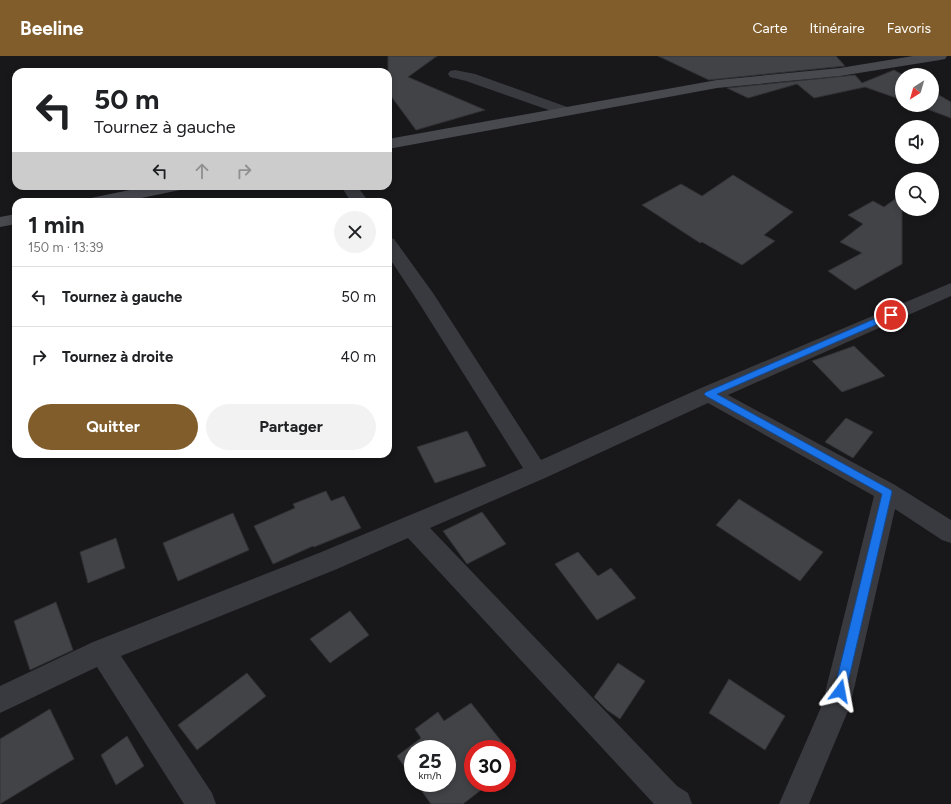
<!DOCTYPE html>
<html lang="fr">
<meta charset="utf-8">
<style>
body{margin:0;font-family:Figtree,sans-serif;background:#f2f2f2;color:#202124;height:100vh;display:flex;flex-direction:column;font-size:15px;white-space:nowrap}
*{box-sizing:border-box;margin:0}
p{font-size:13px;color:#757577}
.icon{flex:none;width:22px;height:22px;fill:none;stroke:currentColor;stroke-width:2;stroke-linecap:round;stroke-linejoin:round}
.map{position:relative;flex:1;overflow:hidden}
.drawer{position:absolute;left:12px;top:142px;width:380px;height:260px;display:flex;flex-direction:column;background:#fff;border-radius:12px;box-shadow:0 2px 6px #0003}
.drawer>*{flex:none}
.banner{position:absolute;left:12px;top:12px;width:380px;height:122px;border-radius:12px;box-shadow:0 2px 6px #0003;background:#fff;color:#202124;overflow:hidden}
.needle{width:26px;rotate:217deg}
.fabs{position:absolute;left:895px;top:12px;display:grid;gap:8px}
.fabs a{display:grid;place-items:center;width:44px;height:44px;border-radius:50%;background:#fff;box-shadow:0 2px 6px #0003;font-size:20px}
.speed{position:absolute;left:404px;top:684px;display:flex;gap:8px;font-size:20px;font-weight:700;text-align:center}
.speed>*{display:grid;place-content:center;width:52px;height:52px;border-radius:50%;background:#fff;box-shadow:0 2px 6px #0003;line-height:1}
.speed small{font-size:10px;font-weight:400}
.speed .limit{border:6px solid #d22;background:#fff;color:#111}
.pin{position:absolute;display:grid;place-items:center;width:34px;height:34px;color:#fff;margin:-17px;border:2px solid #fff;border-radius:50%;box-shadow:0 1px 4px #0007}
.me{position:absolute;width:44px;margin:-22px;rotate:13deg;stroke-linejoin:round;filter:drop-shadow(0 0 3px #0008)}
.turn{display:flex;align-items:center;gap:14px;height:84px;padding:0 16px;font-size:18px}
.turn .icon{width:52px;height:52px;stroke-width:2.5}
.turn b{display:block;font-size:28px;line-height:34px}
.lanes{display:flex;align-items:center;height:38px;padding:0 16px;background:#0003;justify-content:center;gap:20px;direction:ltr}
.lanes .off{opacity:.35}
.round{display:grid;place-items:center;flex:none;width:42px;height:42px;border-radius:21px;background:#f2f2f2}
.head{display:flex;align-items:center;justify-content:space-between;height:68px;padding:0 16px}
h1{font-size:24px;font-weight:700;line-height:30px}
.cta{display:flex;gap:8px;margin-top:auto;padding:8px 16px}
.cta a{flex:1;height:46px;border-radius:24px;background:#815d2b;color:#fff;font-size:16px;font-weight:700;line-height:46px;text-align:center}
.cta a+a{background:#f2f2f2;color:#202124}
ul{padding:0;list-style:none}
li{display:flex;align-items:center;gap:12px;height:60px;padding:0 16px;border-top:1px solid #e0e0e0}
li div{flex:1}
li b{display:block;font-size:15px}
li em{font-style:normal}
header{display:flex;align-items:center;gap:24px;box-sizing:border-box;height:56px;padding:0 20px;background:#815d2b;color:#fff}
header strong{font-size:19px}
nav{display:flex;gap:22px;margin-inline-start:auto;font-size:14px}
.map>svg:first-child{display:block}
.building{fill:#424347;stroke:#323236}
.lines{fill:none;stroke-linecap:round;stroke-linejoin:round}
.street{fill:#393a3f;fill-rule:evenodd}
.secondary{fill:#47494f;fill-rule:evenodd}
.route{fill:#1a73e8;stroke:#114b97}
</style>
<header>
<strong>Beeline</strong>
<nav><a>Carte</a><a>Itinéraire</a><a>Favoris</a></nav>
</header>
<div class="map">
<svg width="951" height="748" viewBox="0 0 951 748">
<rect width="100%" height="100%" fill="#18181a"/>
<path class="building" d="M 388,0 L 437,0 L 408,21 L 485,54 L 416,74 L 388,36 Z
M 658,0 L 836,0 L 845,10 L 709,24 Z
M 894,14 L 903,19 L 902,44 L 865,31 L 814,42 L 797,28 L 748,42 L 727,32 L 855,19 L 862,27 Z
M 932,35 L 951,46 L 951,62 L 916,49 L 932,49 Z
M 733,119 L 793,156 L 764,179 L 775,185 L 742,209 L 702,186 L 700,187 L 642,149 L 681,128 L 702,140 Z
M 902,138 L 902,208 L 855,234 L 828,215 L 862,197 L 840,186 L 863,168 L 848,159 L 873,145 L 884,151 Z
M 854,290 L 885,320 L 842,336 L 812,305 Z
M 846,362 L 873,376 L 853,402 L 825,386 Z
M 467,375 L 486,410 L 435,427 L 417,391 Z
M 326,435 L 331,445 L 344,440 L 361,472 L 314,491 L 313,490 L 273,508 L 254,470 L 295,452 L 293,448 Z
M 739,443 L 823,496 L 800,525 L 716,469 Z
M 482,456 L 506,488 L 467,508 L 443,475 Z
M 233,457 L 249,494 L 178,525 L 163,487 Z
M 116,482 L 125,512 L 88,527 L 80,496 Z
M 578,496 L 598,520 L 611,512 L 636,542 L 597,564 L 555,508 Z
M 56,546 L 73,594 L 30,614 L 14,565 Z
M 350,555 L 369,579 L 330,607 L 310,583 Z
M 618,607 L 645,625 L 620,663 L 607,654 L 594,641 Z
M 247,617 L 266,640 L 197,694 L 178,669 Z
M 729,623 L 785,660 L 765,694 L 709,657 Z
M 471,647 L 517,705 L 507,713 L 507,693 L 473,693 L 473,727 L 490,727 L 463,748 L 431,748 L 416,727 L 447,727 L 447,693 L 413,693 L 413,723 L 397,700 L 421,682 L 415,673 L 438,656 L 444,665 Z
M 50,653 L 74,703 L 0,748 L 0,683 Z
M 127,680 L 144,710 L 116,729 L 101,699 Z"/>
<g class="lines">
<path class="street" d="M 455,14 L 475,18 L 570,52 L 573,55 L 570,58 L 565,60 L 560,58 L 466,25 L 450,21 L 448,18 L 450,15 Z
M 341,130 L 357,130 L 369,146 L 351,146 Z
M 388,181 L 394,183 L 433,237 L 541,404 L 701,332 L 951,227 L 951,240 L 728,339 L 895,429 L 951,464 L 951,487 L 942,484 L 895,453 L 850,650 L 809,748 L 779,748 L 822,649 L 874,440 L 708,347 L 545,422 L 430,472 L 677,730 L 688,737 L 692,748 L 654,748 L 408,482 L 337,513 L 121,600 L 212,737 L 216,748 L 184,748 L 97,611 L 0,657 L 0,630 L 93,586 L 319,497 L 523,412 L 419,247 L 388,200 Z"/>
<path class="secondary" d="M 913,0 L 947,0 L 945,3 L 940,4 L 840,20 L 717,32 L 388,93 L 388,83 L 717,24 L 840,12 Z
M 149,130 L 182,130 L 180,134 L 122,146 L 88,146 L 91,142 Z
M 16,158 L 16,168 L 0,171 L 0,161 Z"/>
</g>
<path class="route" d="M 888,257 L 894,257 L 895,259 L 894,261 L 717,338 L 891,434 L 892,436 L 846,635 L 844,639 L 840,640 L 836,639 L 834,635 L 882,438 L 706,340 L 704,338 L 706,336 Z"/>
</svg>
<div class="fabs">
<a><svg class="needle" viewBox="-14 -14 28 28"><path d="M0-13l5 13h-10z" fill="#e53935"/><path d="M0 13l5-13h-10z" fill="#757577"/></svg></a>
<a><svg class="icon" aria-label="sound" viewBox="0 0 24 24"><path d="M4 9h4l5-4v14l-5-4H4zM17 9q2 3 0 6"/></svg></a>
<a><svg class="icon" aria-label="search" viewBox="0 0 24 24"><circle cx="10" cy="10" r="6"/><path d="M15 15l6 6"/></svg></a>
</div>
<div class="speed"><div>25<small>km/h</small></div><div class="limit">30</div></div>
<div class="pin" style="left:891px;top:259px;background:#d93025"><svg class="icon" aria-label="arrive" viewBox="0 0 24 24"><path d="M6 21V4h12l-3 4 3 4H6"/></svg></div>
<svg class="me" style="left:840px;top:635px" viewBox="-20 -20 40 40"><path d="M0-17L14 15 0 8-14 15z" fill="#1a73e8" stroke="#fff" stroke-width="4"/></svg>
<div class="banner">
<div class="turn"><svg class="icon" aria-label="left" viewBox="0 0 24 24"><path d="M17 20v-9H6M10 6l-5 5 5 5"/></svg><div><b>50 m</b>Tournez à gauche</div></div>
<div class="lanes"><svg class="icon" aria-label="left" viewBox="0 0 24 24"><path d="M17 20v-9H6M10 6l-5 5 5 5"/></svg><svg class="icon off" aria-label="ahead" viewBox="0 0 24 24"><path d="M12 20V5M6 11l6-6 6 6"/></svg><svg class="icon off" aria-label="right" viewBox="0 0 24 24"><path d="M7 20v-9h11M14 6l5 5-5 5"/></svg></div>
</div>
<section class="drawer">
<div class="head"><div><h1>1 min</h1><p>150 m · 13:39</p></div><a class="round"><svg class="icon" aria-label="close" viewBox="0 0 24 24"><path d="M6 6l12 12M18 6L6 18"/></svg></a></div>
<ul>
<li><svg class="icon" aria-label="left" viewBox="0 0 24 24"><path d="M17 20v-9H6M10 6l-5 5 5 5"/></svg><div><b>Tournez à gauche</b></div><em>50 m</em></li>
<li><svg class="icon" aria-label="right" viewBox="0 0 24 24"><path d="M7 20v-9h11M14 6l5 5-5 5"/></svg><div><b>Tournez à droite</b></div><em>40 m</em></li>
</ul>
<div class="cta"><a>Quitter</a><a>Partager</a></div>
</section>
</div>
